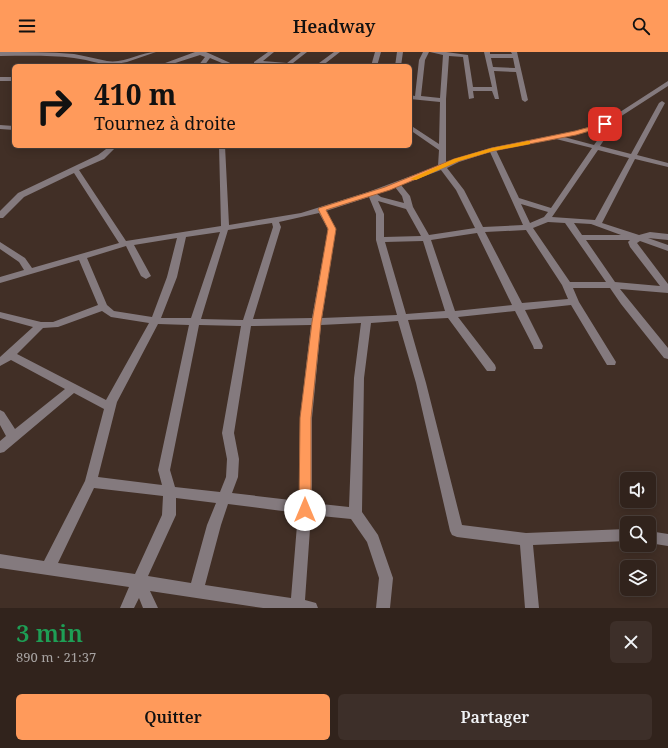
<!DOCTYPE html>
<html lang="fr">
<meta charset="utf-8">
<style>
body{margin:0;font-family:"Noto Serif",serif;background:#3d2f29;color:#f1f3f6;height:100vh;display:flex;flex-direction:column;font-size:15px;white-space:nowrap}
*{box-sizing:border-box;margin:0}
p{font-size:13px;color:#a8a4a3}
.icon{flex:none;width:22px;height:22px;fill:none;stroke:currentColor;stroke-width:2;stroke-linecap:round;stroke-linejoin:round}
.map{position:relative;height:556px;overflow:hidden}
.side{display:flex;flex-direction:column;background:#31231c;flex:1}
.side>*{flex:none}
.banner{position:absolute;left:12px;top:12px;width:400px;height:84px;border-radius:6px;box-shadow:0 2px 10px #0003,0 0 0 1px #4c403b;background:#ff9a5b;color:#111;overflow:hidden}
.buttons{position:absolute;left:620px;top:420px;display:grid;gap:8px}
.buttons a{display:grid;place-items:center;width:36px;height:36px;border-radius:6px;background:#31231c;box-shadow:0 2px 10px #0003,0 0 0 1px #4c403b;font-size:20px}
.pin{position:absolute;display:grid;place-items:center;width:34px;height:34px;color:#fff;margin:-17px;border-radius:8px;box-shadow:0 2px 6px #0006}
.me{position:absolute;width:44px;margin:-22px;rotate:0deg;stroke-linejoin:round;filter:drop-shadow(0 0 3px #0008)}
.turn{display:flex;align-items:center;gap:14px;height:84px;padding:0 16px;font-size:18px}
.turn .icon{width:52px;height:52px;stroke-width:2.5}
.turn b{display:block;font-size:28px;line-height:34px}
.round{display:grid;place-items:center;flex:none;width:42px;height:42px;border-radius:6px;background:#3d2f29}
.overview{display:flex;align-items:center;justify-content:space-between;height:68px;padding:0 16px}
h1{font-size:24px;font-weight:600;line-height:30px;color:#1e9e55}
.button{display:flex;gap:8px;margin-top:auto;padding:8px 16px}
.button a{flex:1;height:46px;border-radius:6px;background:#ff9a5b;color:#111;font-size:16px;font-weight:600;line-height:46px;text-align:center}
.button a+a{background:#3d2f29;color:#f1f3f6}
header{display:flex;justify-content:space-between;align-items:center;height:52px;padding:0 16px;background:#ff9a5b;color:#111;font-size:18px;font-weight:600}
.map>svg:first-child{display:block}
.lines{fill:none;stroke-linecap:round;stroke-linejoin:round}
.minor{fill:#847a7e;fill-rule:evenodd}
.route{fill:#ff9a5b;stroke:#a6643b}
.slow{fill:#f59e0b}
</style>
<header><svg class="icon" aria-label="menu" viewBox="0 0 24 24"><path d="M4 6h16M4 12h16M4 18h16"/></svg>Headway<svg class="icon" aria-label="search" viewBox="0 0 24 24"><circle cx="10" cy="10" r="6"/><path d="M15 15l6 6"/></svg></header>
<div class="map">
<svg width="668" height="556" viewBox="0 0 668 556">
<rect width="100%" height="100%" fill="#412f26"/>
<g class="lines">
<path class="minor" d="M 0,0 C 25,0 50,0 74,2 C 86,4 96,7 107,9 C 124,12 140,0 156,0 L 127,10 L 116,12 L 120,14 C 105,14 90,8 74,6 C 50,3 25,4 0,4 Z
M 195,0 L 206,0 L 237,14 L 229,14 L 210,6 L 204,14 L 198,14 L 205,5 L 200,3 L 166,14 L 157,14 Z
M 268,0 L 274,0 L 263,9 L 287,11 L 301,0 L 307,0 L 293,11 L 310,12 L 313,14 L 254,12 L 254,10 Z
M 334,0 L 340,0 L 322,14 L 315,14 Z
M 375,0 L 381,0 L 377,14 L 371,14 Z
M 397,0 L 403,0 L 401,14 L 395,14 Z
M 423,0 L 429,0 L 425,8 L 421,44 L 440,46 L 443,3 L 430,0 L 446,0 L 468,3 L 473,35 L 492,35 L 484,0 L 490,0 L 490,2 L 512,2 L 511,0 L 517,0 L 528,48 L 525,50 L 522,48 L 516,20 L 494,19 L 499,47 L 495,47 L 492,39 L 473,39 L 474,46 L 469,47 L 463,5 L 449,4 L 446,47 L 446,110 L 490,96 L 575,79 L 603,71 L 668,29 L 668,34 L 609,72 L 612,76 L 600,94 L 631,102 L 659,51 L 662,49 L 665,51 L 637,103 L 668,111 L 668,115 L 635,107 L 602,171 L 639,183 L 650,180 L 668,182 L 668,188 L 648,186 L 668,193 L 668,199 L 640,189 L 637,191 L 668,232 L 668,241 L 620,237 L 668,296 L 668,307 L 664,306 L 621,252 L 610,236 L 573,236 L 579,250 L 616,310 L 615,313 L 607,313 L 571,253 L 525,258 L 543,294 L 542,297 L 534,297 L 533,294 L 515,259 L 458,265 L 495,313 L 496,316 L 495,319 L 487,319 L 448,266 L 408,268 L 426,331 L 462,473 L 526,481 L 627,477 L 627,489 L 533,493 L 539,556 L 525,556 L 520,493 L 457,485 L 452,483 L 450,479 L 416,331 L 398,269 L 371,271 L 364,326 L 362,460 L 378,483 L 393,526 L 390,556 L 376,556 L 379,526 L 367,490 L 351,467 L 311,463 L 305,548 L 316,551 L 318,556 L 263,556 L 150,539 L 158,556 L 143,556 L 139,546 L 134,556 L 120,556 L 129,535 L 0,516 L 0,502 L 44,509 L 85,429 L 104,357 L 74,341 L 4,400 L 0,401 L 0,389 L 6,384 L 0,373 L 0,358 L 4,360 L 15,377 L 65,337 L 11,308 L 0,314 L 0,305 L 33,275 L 0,266 L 0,260 L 41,270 L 53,270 L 98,253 L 79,208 L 0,231 L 0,225 L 24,218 L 19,210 L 0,197 L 0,190 L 25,206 L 32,216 L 119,191 L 74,121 L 24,145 L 3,166 L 0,166 L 0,159 L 18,141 L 98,103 L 110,94 L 117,94 L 104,107 L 79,118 L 126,189 L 221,174 L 219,94 L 225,94 L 229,173 L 301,161 L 368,140 L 438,114 L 439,98 L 410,78 L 410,73 L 439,92 L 440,50 L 410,47 L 410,43 L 415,44 L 419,8 ZM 491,6 L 513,6 L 515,16 L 493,15 ZM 604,74 L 606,76 L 594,93 L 564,85 ZM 556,87 L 592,96 L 551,156 L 519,146 L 496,98 ZM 598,98 L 629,106 L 595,168 L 552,165 ZM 490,100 L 523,173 L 483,175 L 464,138 L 447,116 L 459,110 ZM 441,118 L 456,138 L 475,176 L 429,183 L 413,155 L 410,144 L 401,133 ZM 395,135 L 402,144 L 404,151 L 381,145 L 377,142 ZM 369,145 L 376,162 L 376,188 L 397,263 L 322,266 L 336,177 L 326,159 ZM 378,149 L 406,157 L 421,184 L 384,185 L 384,162 ZM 521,152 L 548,160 L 544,165 L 530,171 ZM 319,161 L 328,177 L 312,266 L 253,267 L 281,175 L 279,170 ZM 548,170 L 565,171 L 606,230 L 570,230 L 533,176 ZM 272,171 L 273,175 L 243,268 L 201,267 L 228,178 ZM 574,171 L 591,172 L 621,183 L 582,183 ZM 526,178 L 562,233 L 568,247 L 522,251 L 485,180 ZM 220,180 L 191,266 L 161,266 L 177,225 L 186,185 ZM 477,181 L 512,253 L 455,259 L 431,188 ZM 177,186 L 167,225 L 152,265 L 114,259 L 107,253 L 87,206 L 126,194 L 141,224 L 146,227 L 151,224 L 134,193 ZM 586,188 L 630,188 L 628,190 L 630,195 L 660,234 L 615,230 ZM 423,189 L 445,259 L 406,262 L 385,190 ZM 102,259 L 111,265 L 149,271 L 106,348 L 17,302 L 43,276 L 58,275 ZM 361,271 L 354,326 L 349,455 L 312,451 L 312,366 L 321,273 ZM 158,272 L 189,273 L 158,418 L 162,433 L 98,425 L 117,350 ZM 199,273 L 241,274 L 222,381 L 227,407 L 226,425 L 220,440 L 175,435 L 170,418 ZM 311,273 L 300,366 L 299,449 L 232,441 L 238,425 L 239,407 L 234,381 L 251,274 ZM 94,436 L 163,444 L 162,463 L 135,522 L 58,511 ZM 176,446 L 216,451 L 207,473 L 191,531 L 148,524 L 176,463 ZM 228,452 L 298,461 L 291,546 L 205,533 L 221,473 Z
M 0,25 L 14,25 L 14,29 L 0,29 Z
M 0,73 L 14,74 L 14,78 L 0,77 Z
M 649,479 L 668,482 L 668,494 L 649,491 Z"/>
</g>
<path class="route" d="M 605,71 L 608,72 L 607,74 L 576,83 L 493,99 L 459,109 L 390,138 L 326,158 L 336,177 L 321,270 L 311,366 L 311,458 L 309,461 L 305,463 L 301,461 L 299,458 L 300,366 L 312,270 L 328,177 L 318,157 L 319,156 L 385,135 L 454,107 L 492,96 L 575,79 Z"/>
<path class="slow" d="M 528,89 L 530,89 L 530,92 L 493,99 L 459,109 L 416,128 L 410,127 L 454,107 L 492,96 Z"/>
</svg>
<div class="buttons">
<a><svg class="icon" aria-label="sound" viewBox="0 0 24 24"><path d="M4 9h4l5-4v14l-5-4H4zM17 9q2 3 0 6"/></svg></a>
<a><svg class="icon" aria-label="search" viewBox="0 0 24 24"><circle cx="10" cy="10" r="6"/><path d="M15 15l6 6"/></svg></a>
<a><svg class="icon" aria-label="layers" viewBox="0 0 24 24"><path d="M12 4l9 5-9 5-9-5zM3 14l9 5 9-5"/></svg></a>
</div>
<div class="pin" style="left:605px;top:72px;background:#d93025"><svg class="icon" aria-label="arrive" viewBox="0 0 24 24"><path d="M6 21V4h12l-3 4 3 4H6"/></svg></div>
<svg class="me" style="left:305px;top:458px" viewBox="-20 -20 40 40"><circle r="19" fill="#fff"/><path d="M0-13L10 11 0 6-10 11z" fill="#ff9a5b"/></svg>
<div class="banner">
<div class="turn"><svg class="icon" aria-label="right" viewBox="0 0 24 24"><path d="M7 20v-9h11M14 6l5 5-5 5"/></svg><div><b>410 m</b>Tournez à droite</div></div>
</div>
</div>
<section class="side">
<div class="overview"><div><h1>3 min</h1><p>890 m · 21:37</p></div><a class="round"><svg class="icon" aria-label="close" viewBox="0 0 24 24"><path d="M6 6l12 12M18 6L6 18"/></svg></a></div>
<div class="button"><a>Quitter</a><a>Partager</a></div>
</section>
